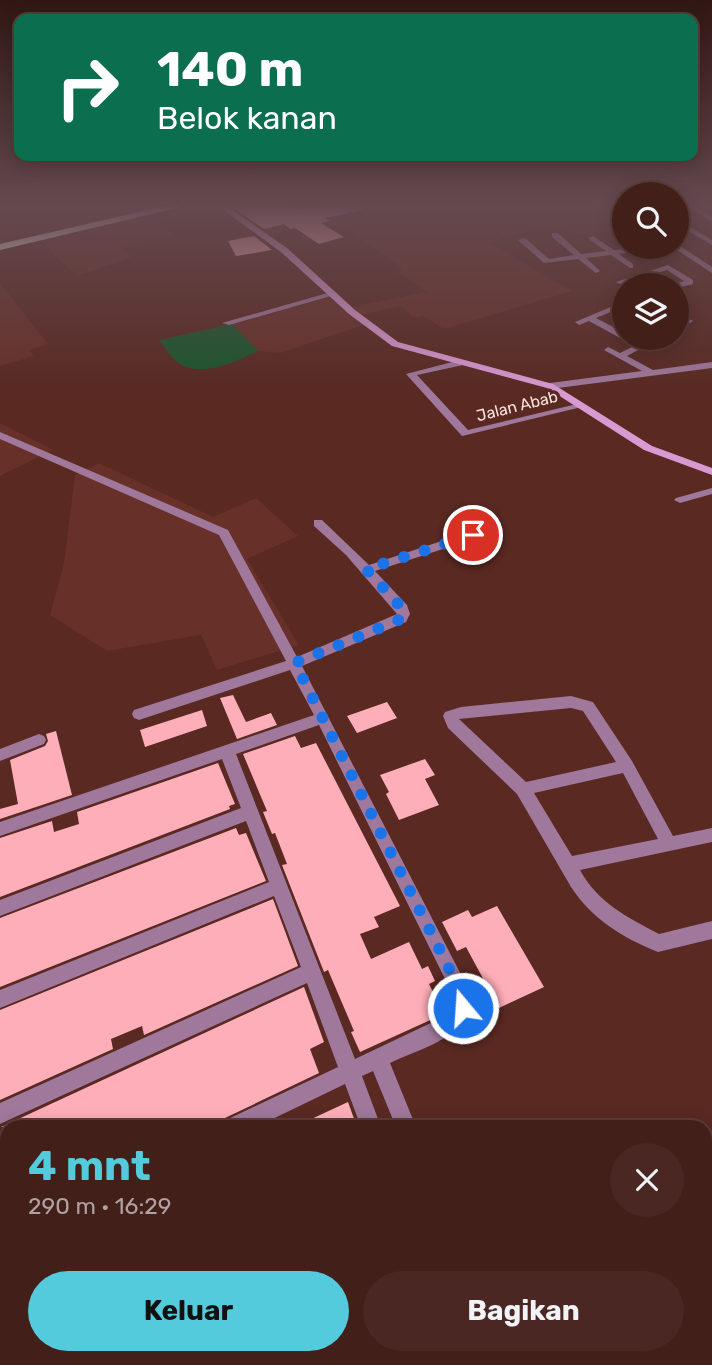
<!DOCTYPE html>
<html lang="id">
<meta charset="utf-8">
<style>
body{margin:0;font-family:Rubik,sans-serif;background:#4a2723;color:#f1f3f6;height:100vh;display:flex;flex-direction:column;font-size:26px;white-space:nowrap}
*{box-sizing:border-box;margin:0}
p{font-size:23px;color:#afa2a2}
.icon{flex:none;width:38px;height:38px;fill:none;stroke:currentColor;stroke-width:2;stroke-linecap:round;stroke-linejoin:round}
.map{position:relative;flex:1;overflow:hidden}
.side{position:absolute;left:0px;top:1120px;width:712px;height:245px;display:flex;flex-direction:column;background:#431f1a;border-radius:21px 21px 0 0;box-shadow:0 4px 18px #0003,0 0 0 2px #5b3d39}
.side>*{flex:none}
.banner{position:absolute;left:14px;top:14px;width:684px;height:147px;border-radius:14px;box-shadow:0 4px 18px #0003,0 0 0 2px #5b3d39;background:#0b6e4f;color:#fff;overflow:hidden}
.buttons{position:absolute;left:612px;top:182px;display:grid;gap:14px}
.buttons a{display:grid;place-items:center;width:77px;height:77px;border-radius:50%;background:#431f1a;box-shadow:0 4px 18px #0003,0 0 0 2px #5b3d39;font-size:35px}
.pin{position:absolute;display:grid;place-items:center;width:60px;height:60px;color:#fff;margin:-30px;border:4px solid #fff;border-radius:50%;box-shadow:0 2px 7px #0007}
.me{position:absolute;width:77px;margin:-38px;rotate:342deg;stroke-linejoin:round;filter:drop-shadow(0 0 5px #0008)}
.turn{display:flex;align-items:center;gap:24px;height:147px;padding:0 28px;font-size:32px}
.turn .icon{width:91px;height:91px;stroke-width:2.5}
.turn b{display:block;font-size:49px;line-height:60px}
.round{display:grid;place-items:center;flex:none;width:74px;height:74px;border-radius:37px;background:#4a2723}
.headline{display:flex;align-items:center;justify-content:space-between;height:119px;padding:0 28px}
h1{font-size:42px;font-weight:700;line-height:52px;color:#54cadd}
.button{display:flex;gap:14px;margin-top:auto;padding:14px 28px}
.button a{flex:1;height:80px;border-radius:42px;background:#54cadd;color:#111;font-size:28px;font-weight:700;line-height:80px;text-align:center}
.button a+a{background:#4a2723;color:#f1f3f6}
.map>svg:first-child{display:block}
.built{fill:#673028}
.green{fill:#19562c}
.building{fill:#feaeb9}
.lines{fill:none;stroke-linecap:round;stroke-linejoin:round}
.street{fill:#9f789b;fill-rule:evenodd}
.secondary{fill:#d99ad2;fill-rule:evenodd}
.highway{fill:#f2f2f2;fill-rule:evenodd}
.route{stroke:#1a73e8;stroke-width:12;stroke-dasharray:0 21.6}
.labels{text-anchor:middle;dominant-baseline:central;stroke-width:7;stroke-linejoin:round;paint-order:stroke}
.far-street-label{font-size:16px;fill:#fce2de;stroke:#592922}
</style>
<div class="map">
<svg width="712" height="1365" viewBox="0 0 712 1365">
<rect width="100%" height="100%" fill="#592922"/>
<path class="built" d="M 0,203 L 165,203 L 141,210 L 173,235 L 121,248 L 132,257 L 77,276 L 39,239 L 0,250 Z
M 220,203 L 625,203 L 625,214 L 606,224 L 616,230 L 583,235 L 551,228 L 505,236 L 491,244 L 572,291 L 444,329 L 423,316 L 414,318 L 401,306 L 355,316 L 366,324 L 280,353 L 258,351 L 232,324 L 333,296 L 346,308 L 427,292 L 399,273 L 402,268 L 347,230 L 334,233 L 318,223 L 266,236 Z
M 0,283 L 48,344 L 29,350 L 34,356 L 0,366 Z
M 0,423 L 53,450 L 0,476 Z
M 99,463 L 213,517 L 256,498 L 298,536 L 247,559 L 299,645 L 217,670 L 201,635 L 107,651 L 50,615 L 64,563 L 75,475 Z"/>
<path class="green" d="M 232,324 L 258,351 C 238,361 204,377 182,365 C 173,361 165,348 159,340 Z"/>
<path class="building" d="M 227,203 L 290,203 L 299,209 L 328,203 L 362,203 L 362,210 L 325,218 L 330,221 L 321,223 L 344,237 L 319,244 L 295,228 L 290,229 L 284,224 L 264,229 Z
M 254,236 L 272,250 L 236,256 L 228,241 Z
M 233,695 L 246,722 L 271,713 L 277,725 L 237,739 L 220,698 Z
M 387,702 L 397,718 L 357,733 L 347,716 Z
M 202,710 L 207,726 L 145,747 L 140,730 Z
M 56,731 L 72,795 L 0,819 L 0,809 L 18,804 L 10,760 L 45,746 L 48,741 L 46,734 Z
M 295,736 L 301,748 L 316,743 L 400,906 L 374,917 L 379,927 L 360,934 L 371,959 L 409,942 L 422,969 L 428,966 L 435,981 L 429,984 L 439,1004 L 432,1007 L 437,1017 L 360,1052 L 351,1032 L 354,1031 L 328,970 L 324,972 L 282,865 L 287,864 L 275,833 L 272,834 L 263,812 L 267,811 L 243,754 Z
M 425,759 L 435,775 L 425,779 L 439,805 L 399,820 L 386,794 L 389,792 L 380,775 Z
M 218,763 L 235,804 L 229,806 L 230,809 L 0,897 L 0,838 L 52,821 L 54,832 L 79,824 L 77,812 Z
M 236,828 L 239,835 L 246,833 L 266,881 L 0,987 L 0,918 Z
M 273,899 L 298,966 L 144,1035 L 142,1026 L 111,1039 L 113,1049 L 0,1100 L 0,1010 Z
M 497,906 L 544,987 L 499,1008 L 466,947 L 457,951 L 442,922 L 468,910 L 472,917 Z
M 304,987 L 324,1042 L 310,1049 L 319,1073 L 225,1118 L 222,1123 L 214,1127 L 1,1127 Z
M 348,1102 L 357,1127 L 294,1127 Z"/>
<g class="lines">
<path class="street" d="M 532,203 L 543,203 L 553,207 L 585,203 L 553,211 Z
M 683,203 L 691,203 L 712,217 L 712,222 Z
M 677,219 L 712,240 L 712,245 L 677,224 Z
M 617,229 L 625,231 L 625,236 L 617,233 Z
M 552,233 L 558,233 L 581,254 L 606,251 L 590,240 L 589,238 L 593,236 L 614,250 L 660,247 L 619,254 L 633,264 L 633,268 L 630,268 L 611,255 L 586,258 L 600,271 L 596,273 L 578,259 L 544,263 L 518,240 L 525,238 L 549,259 L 574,255 L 552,237 Z
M 677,244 L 712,267 L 712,273 L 674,248 L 677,247 Z
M 668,265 L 693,280 L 693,284 L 677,288 L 677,285 L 674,284 L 684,281 L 667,270 L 620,284 L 616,282 Z
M 331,292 L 338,294 L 229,325 L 222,323 Z
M 625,301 L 625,306 L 596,318 L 625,333 L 625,338 L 628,339 L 622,339 L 589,321 L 579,325 L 575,322 Z
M 677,312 L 693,321 L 677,331 L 677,324 L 683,321 L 677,318 Z
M 650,338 L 660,338 L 627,356 L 653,370 L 712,362 L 712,368 L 550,389 L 545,386 L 550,383 L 642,371 L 604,350 L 608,347 L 620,353 Z
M 460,360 L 463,361 L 463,365 L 417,375 L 468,430 L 581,403 L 586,406 L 462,436 L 406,374 Z
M 0,432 L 228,530 L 297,657 L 397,614 L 346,555 L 314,526 L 314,520 L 322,520 L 369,565 L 478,529 L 486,529 L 488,532 L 486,535 L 375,571 L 407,605 L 410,614 L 406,622 L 302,666 L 472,996 C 471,1037 421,1048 390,1063 L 416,1127 L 396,1127 L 373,1071 L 362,1076 L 381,1127 L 361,1127 L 345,1084 L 256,1127 L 223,1127 L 226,1120 L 338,1067 L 307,983 L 0,1124 L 0,1103 L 301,967 L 274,896 L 0,1008 L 0,990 L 269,882 L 246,821 L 0,916 L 0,900 L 241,808 L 222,759 L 0,836 L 0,822 L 314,715 L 290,670 L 139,720 L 134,718 L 132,714 L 134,710 L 286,661 L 219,535 L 0,439 ZM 319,725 L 454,997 L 452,1008 L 437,1020 L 355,1059 L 236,754 Z
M 712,488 L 712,494 L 680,503 L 674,500 L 676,498 Z
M 571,696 L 593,702 L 632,761 L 673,836 L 712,828 L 712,842 L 580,870 C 598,903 627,917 659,934 L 712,921 L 712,939 L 658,952 C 623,938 592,919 571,887 L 517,794 L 448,728 L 443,716 L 445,712 L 461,707 ZM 571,708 L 583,711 L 616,762 L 526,782 L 459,719 ZM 623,773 L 658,839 L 572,856 L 534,793 Z
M 39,734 L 44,736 L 46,740 L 44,744 L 0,761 L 0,749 Z
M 7,1223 L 7,1245 L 0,1248 L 0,1226 Z
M 150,1358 L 184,1358 L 181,1365 L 147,1365 Z
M 453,1358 L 477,1358 L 480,1365 L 456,1365 Z"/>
<path class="secondary" d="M 214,203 L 222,203 L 287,248 L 355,310 L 398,342 L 553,384 L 652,446 L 712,468 L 712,475 L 644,450 L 547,388 L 392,346 L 349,314 L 281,252 Z"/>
<path class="highway" d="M 178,203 L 198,203 L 0,250 L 0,244 Z"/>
</g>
<linearGradient id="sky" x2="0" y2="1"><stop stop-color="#311713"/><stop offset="0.52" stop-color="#64494f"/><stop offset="1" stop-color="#64494f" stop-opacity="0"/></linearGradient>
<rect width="712" height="394" fill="url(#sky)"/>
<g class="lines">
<path class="route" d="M 463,1008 L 463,996 L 295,663 L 401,619 L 404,614 L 402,608 L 366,569 L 473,535"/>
</g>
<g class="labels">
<g class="far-street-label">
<text transform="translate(517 406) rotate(-14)">Jalan Abab</text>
</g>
</g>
</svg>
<div class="buttons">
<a><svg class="icon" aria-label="search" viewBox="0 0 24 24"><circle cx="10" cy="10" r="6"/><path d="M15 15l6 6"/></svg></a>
<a><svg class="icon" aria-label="layers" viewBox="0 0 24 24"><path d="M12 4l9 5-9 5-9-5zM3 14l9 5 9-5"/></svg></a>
</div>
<div class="pin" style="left:473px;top:535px;background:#d93025"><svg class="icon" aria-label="arrive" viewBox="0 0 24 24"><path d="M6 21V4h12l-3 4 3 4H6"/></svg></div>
<svg class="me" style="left:463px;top:1008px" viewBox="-20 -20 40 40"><circle r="17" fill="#1a73e8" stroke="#fff" stroke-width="3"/><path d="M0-11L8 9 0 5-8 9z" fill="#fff"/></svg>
<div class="banner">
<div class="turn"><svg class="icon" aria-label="right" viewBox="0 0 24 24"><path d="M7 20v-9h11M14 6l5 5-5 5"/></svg><div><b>140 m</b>Belok kanan</div></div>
</div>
<section class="side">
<div class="headline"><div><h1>4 mnt</h1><p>290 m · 16:29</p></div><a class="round"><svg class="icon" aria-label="close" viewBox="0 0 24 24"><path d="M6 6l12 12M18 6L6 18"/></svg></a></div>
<div class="button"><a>Keluar</a><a>Bagikan</a></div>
</section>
</div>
